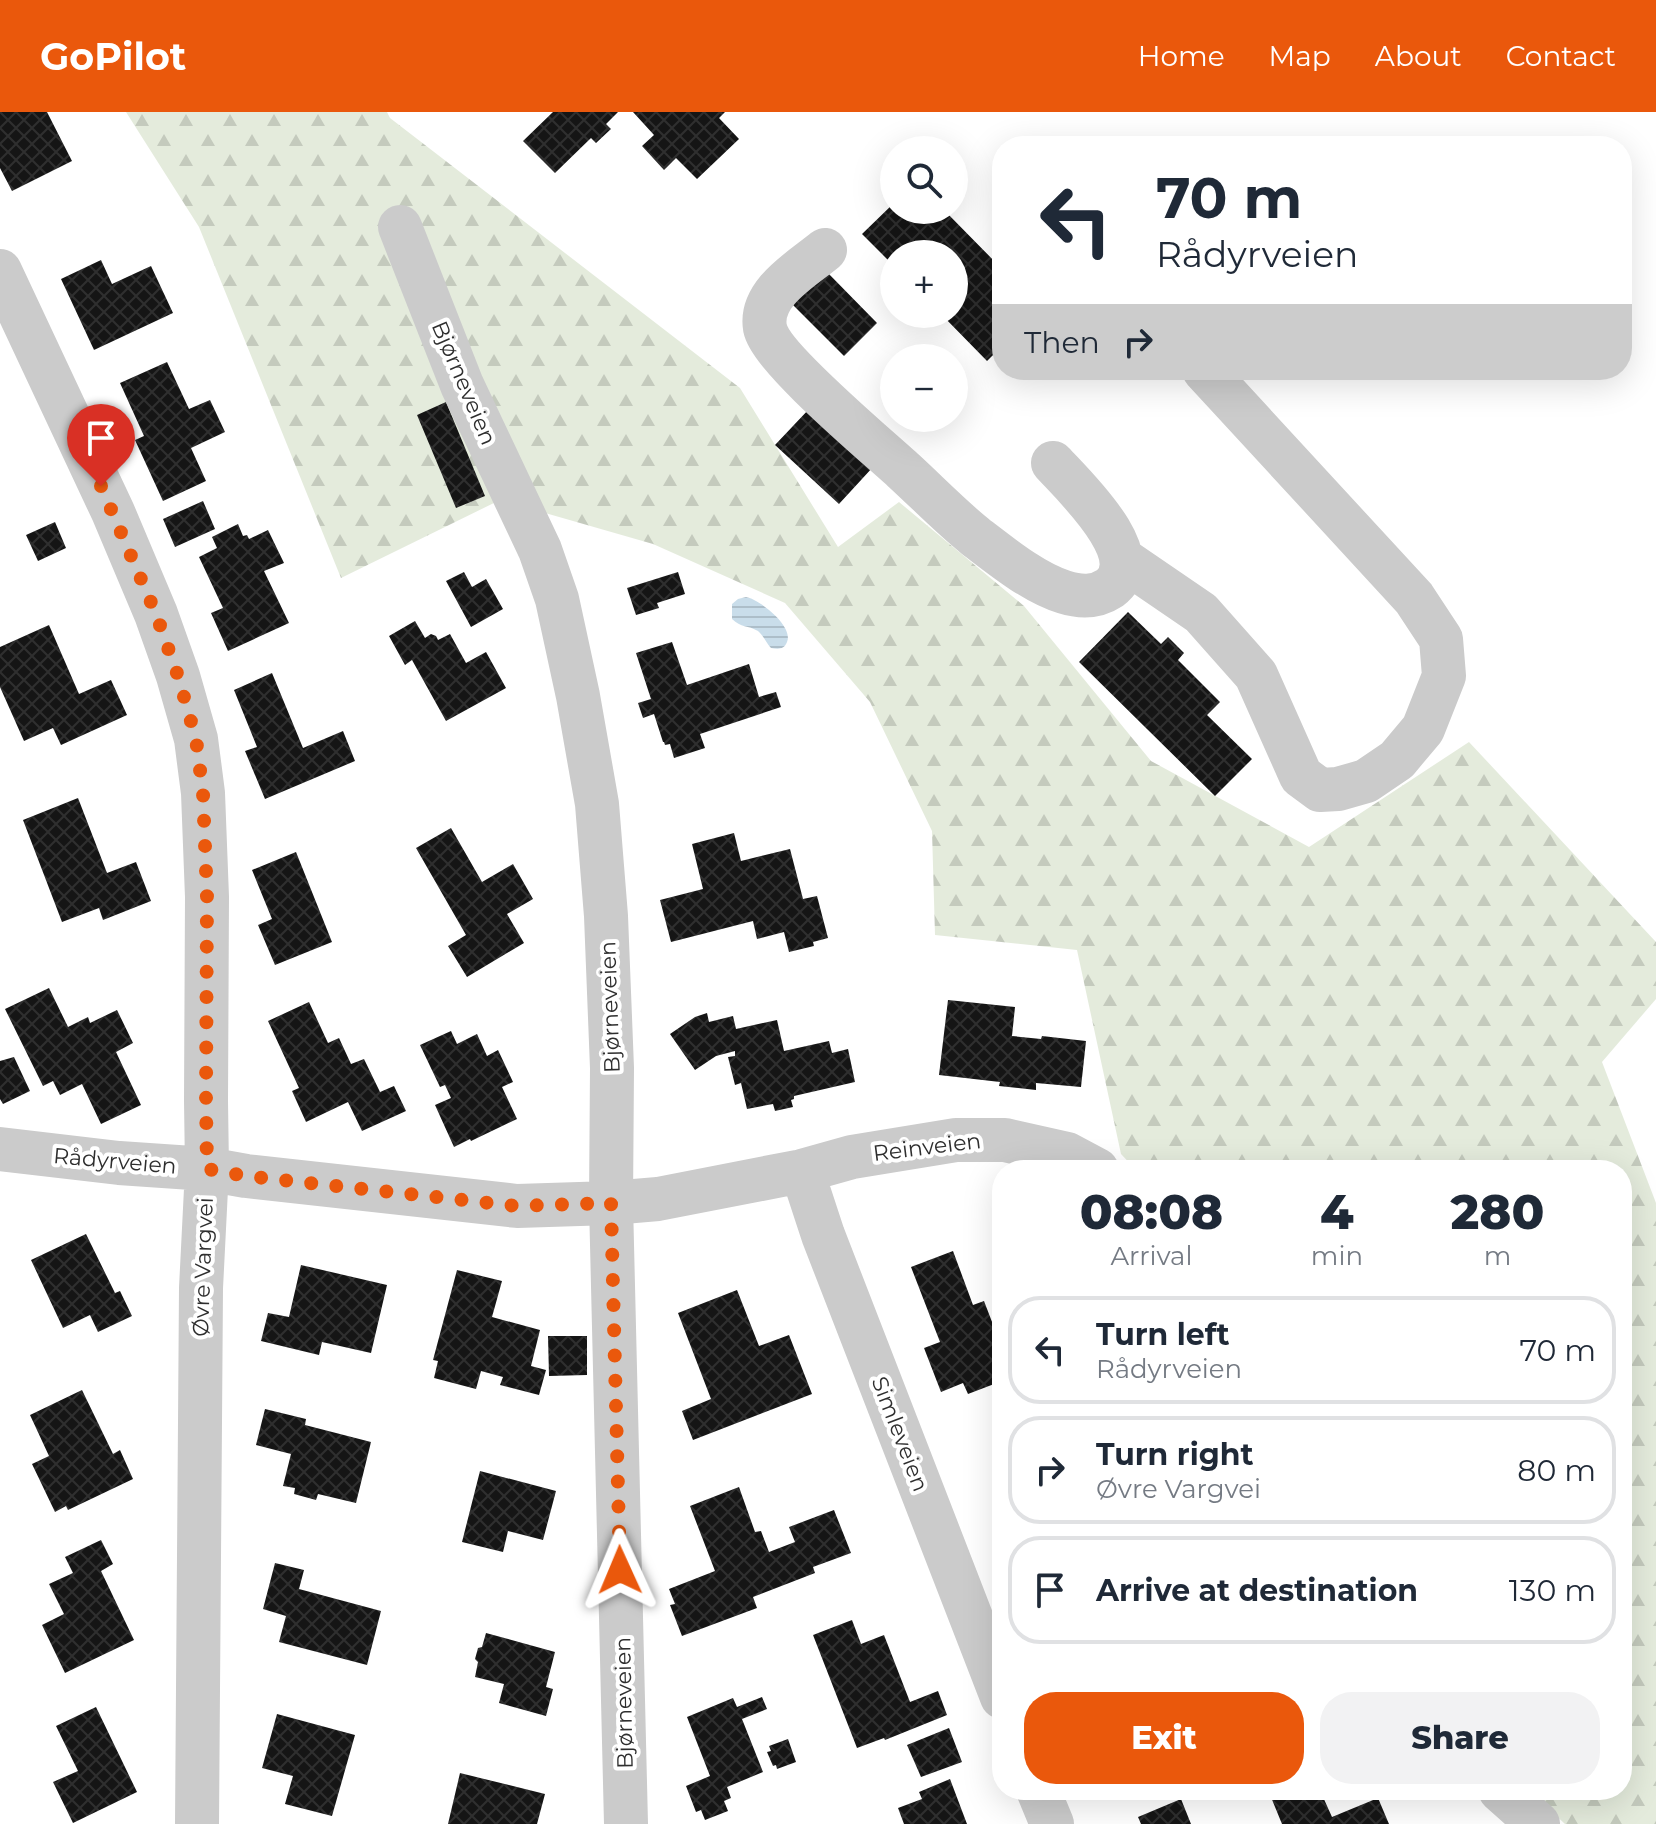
<!DOCTYPE html>
<meta charset="utf-8">
<style>
body{margin:0;font-family:Montserrat,sans-serif;background:#f2f2f3;color:#1f2937;height:100vh;display:flex;flex-direction:column;font-size:30px;white-space:nowrap}
*{box-sizing:border-box;margin:0}
p{font-size:26px;color:#747a83}
.icon{flex:none;width:44px;height:44px;fill:none;stroke:currentColor;stroke-width:2;stroke-linecap:round;stroke-linejoin:round}
.map{position:relative;flex:1;overflow:hidden}
.sheet{position:absolute;left:992px;top:1048px;width:640px;height:640px;display:flex;flex-direction:column;background:#fff;border-radius:32px;box-shadow:0 8px 32px #0002}
.sheet>*{flex:none}
.hud{position:absolute;left:992px;top:24px;width:640px;height:244px;border-radius:32px;box-shadow:0 8px 32px #0002;background:#fff;color:#1f2937;overflow:hidden}
.controls{position:absolute;left:880px;top:24px;display:grid;gap:16px}
.controls a{display:grid;place-items:center;width:88px;height:88px;border-radius:50%;background:#fff;box-shadow:0 8px 32px #0002;font-size:40px}
.pin{position:absolute;display:grid;place-items:center;width:68px;height:68px;color:#fff;margin:-82px -34px;border-radius:50% 50% 50% 0;rotate:-45deg;box-shadow:0 0 8px #0007}
.pin .icon{rotate:45deg}
.me{position:absolute;width:88px;margin:-44px;rotate:359deg;stroke-linejoin:round;filter:drop-shadow(0 0 6px #0008)}
.turn{display:flex;align-items:center;gap:28px;height:168px;padding:0 32px;font-size:36px}
.turn .icon{width:104px;height:104px;stroke-width:2.5}
.turn b{display:block;font-size:56px;line-height:68px}
.then{display:flex;align-items:center;height:76px;padding:0 32px;background:#0003;gap:16px;font-size:30px}
.eta{display:flex;justify-content:space-evenly;align-items:center;height:136px;text-align:center}
.eta b{font-size:48px;font-weight:800;line-height:56px}
.cta{display:flex;gap:16px;margin-top:auto;padding:16px 32px}
.cta a{flex:1;height:92px;border-radius:32px;background:#ea580c;color:#fff;font-size:32px;font-weight:800;line-height:92px;text-align:center}
.cta a+a{background:#f2f2f3;color:#1f2937}
ul{padding:0;list-style:none}
li{display:flex;align-items:center;gap:24px;height:108px;margin:0 16px 12px;padding:0 16px;border:4px solid #e0e1e3;border-radius:32px}
li div{flex:1}
li b{display:block;font-size:30px}
li em{font-style:normal}
header{display:flex;align-items:center;gap:48px;box-sizing:border-box;height:112px;padding:0 40px;background:#ea580c;color:#fff}
header strong{font-size:38px}
nav{display:flex;gap:44px;margin-inline-start:auto;font-size:28px}
.map>svg:first-child{display:block}
.forest{fill:url(#forest-firs)}
.water{fill:url(#water-rules)}
.building{fill:url(#building-cross-hatch)}
.lines{fill:none;stroke-linecap:round;stroke-linejoin:round}
.minor{stroke:#cbcbcb;stroke-width:44}
.route{stroke:#ea580c;stroke-width:14;stroke-dasharray:0 25.2}
.labels{text-anchor:middle;dominant-baseline:central;stroke-width:8;stroke-linejoin:round;paint-order:stroke}
.street-label{font-size:22px;fill:#2e2e2e;stroke:#fff}
</style>
<header>
<strong>GoPilot</strong>
<nav><a>Home</a><a>Map</a><a>About</a><a>Contact</a></nav>
</header>
<div class="map">
<svg width="1656" height="1712" viewBox="0 0 1656 1712">
<defs>
<pattern id="forest-firs" width="22" height="20" patternUnits="userSpaceOnUse" patternTransform="scale(2)"><rect width="22" height="20" fill="#e4ebdc"/><path d="M5 1l3.5 6h-7zM16 11l3.5 6h-7z" fill="#c4cabd"/></pattern>
<pattern id="water-rules" width="6" height="5" patternUnits="userSpaceOnUse" patternTransform="scale(2)"><rect width="6" height="5" fill="#c9ddea"/><path d="M0 2.5h6" fill="none" stroke="#adbec9"/></pattern>
<pattern id="building-cross-hatch" width="8" height="8" patternUnits="userSpaceOnUse" patternTransform="scale(2)"><rect width="8" height="8" fill="#151515"/><path d="M0 0l8 8M0 8l8-8" fill="none" stroke="#2f2f2f"/></pattern>
</defs>
<rect width="100%" height="100%" fill="#fff"/>
<path class="forest" d="M 126,0 L 387,0 L 390,6 L 740,276 L 838,435 L 899,390 L 1024,494 L 1151,649 L 1309,735 L 1469,630 L 1656,830 L 1656,887 L 1602,950 L 1656,1091 L 1656,1712 L 1565,1712 L 1529,1678 L 1622,1678 L 1622,1058 L 1136,1058 L 1121,1042 L 1077,838 L 935,823 L 932,719 L 870,590 L 785,491 L 653,432 L 500,388 L 341,466 L 199,115 Z"/>
<path class="water" d="M 746,485 C 759,487 794,514 787,530 C 784,538 778,537 771,536 C 766,531 764,524 758,519 C 748,513 741,516 732,507 L 732,492 L 738,487 Z"/>
<path class="building" d="M 0,0 L 47,0 L 72,49 L 12,79 L 0,56 Z
M 553,0 L 618,0 L 606,12 L 611,17 L 596,31 L 591,26 L 555,61 L 523,29 Z
M 633,0 L 725,0 L 719,6 L 739,27 L 697,67 L 676,46 L 664,58 L 642,34 L 654,23 Z
M 894,91 L 894,98 L 944,98 L 1002,157 L 1002,234 L 987,249 L 941,202 L 954,202 L 954,142 L 894,142 L 894,154 L 862,122 Z
M 101,148 L 112,172 L 151,154 L 173,201 L 94,238 L 61,167 Z
M 826,159 L 877,211 L 844,244 L 792,192 Z
M 167,250 L 189,297 L 210,288 L 225,320 L 191,336 L 206,369 L 163,389 L 135,328 L 144,324 L 120,271 Z
M 446,290 L 485,384 L 456,396 L 417,303 Z
M 810,296 L 873,355 L 839,392 L 775,333 Z
M 203,389 L 215,417 L 175,435 L 163,407 Z
M 55,410 L 66,436 L 38,449 L 26,423 Z
M 238,412 L 243,424 L 247,423 L 249,427 L 268,418 L 284,451 L 264,459 L 289,511 L 228,539 L 211,501 L 223,496 L 199,445 L 217,436 L 212,425 Z
M 464,460 L 472,475 L 486,467 L 503,497 L 471,515 L 446,469 Z
M 678,460 L 685,482 L 657,491 L 659,496 L 636,503 L 627,476 Z
M 1128,500 L 1161,532 L 1168,525 L 1184,541 L 1178,548 L 1220,590 L 1207,603 L 1252,647 L 1215,684 L 1079,550 Z
M 415,509 L 425,526 L 431,522 L 436,524 L 438,528 L 450,522 L 466,551 L 486,540 L 506,576 L 446,609 L 412,548 L 405,553 L 389,524 Z
M 49,513 L 79,582 L 111,568 L 127,603 L 61,633 L 53,616 L 24,629 L 0,575 L 0,535 Z
M 672,530 L 687,573 L 749,552 L 759,585 L 776,580 L 781,595 L 700,622 L 705,636 L 674,646 L 670,632 L 665,633 L 664,630 L 663,630 L 654,602 L 643,606 L 638,591 L 651,587 L 636,541 Z
M 272,561 L 303,636 L 343,619 L 355,649 L 265,687 L 245,639 L 257,635 L 234,578 Z
M 78,686 L 107,761 L 136,750 L 151,789 L 103,808 L 99,796 L 62,810 L 23,708 Z
M 451,716 L 482,770 L 513,752 L 533,787 L 507,802 L 524,831 L 467,865 L 448,834 L 466,823 L 416,736 Z
M 734,721 L 741,749 L 790,737 L 803,787 L 817,784 L 828,826 L 813,830 L 814,834 L 789,840 L 784,820 L 757,827 L 753,809 L 671,830 L 660,788 L 703,777 L 692,732 Z
M 296,740 L 332,830 L 275,853 L 258,813 L 272,807 L 252,758 Z
M 49,876 L 68,915 L 88,905 L 90,911 L 117,898 L 133,931 L 116,940 L 141,993 L 101,1012 L 82,972 L 60,983 L 53,969 L 43,974 L 5,897 Z
M 948,888 L 1015,895 L 1012,924 L 1041,927 L 1042,924 L 1086,929 L 1081,975 L 1036,971 L 1036,978 L 999,974 L 1000,970 L 939,963 Z
M 309,890 L 328,931 L 339,926 L 351,952 L 364,947 L 380,980 L 394,974 L 406,999 L 362,1019 L 348,990 L 306,1010 L 292,979 L 299,976 L 268,909 Z
M 707,901 L 709,910 L 733,904 L 736,917 L 777,908 L 784,939 L 829,929 L 832,941 L 848,937 L 855,970 L 794,984 L 794,987 L 791,988 L 793,995 L 775,999 L 773,992 L 747,997 L 741,971 L 735,973 L 728,945 L 735,944 L 735,939 L 716,944 L 695,958 L 670,922 L 695,905 Z
M 451,919 L 457,932 L 477,922 L 487,944 L 498,938 L 513,970 L 502,975 L 517,1007 L 471,1029 L 470,1027 L 454,1035 L 435,993 L 451,986 L 445,973 L 440,975 L 420,933 Z
M 14,945 L 30,979 L 3,992 L 0,987 L 0,949 Z
M 1002,1105 L 1002,1130 L 993,1109 Z
M 86,1122 L 115,1181 L 120,1179 L 132,1204 L 98,1220 L 90,1203 L 63,1216 L 31,1148 Z
M 953,1139 L 973,1193 L 984,1189 L 1002,1236 L 1002,1269 L 968,1282 L 963,1271 L 941,1280 L 924,1236 L 940,1230 L 911,1155 Z
M 301,1153 L 387,1173 L 371,1241 L 322,1230 L 319,1243 L 261,1229 L 268,1201 L 289,1205 Z
M 457,1158 L 502,1169 L 492,1205 L 540,1218 L 531,1254 L 546,1258 L 539,1283 L 500,1273 L 503,1265 L 481,1259 L 476,1277 L 434,1266 L 438,1249 L 433,1248 Z
M 737,1178 L 759,1234 L 789,1223 L 812,1282 L 693,1328 L 682,1299 L 711,1287 L 678,1201 Z
M 548,1224 L 587,1224 L 587,1263 L 549,1264 Z
M 82,1278 L 113,1342 L 120,1338 L 133,1367 L 68,1398 L 66,1394 L 55,1400 L 32,1352 L 49,1344 L 30,1303 Z
M 265,1297 L 306,1307 L 305,1313 L 371,1330 L 356,1391 L 318,1382 L 316,1388 L 294,1382 L 295,1376 L 283,1374 L 291,1342 L 256,1333 Z
M 480,1359 L 556,1379 L 543,1428 L 508,1419 L 503,1440 L 462,1430 Z
M 1002,1360 L 1002,1387 L 993,1364 Z
M 739,1375 L 755,1420 L 761,1419 L 769,1440 L 795,1430 L 789,1415 L 834,1398 L 851,1441 L 813,1455 L 815,1461 L 753,1485 L 757,1496 L 682,1524 L 670,1493 L 675,1492 L 669,1477 L 715,1459 L 690,1394 Z
M 101,1428 L 113,1452 L 101,1459 L 134,1528 L 65,1561 L 42,1513 L 64,1502 L 49,1472 L 73,1461 L 65,1445 Z
M 275,1451 L 304,1458 L 299,1477 L 381,1499 L 367,1553 L 279,1530 L 286,1504 L 263,1497 Z
M 852,1508 L 861,1532 L 884,1523 L 910,1590 L 938,1579 L 947,1603 L 885,1628 L 884,1626 L 857,1636 L 813,1523 Z
M 486,1521 L 555,1540 L 546,1575 L 553,1577 L 546,1604 L 499,1591 L 504,1572 L 475,1565 L 478,1550 L 475,1547 L 478,1536 L 482,1535 Z
M 762,1585 L 767,1597 L 742,1607 L 763,1660 L 727,1675 L 731,1686 L 724,1689 L 728,1699 L 705,1708 L 701,1698 L 696,1700 L 686,1674 L 710,1664 L 687,1605 L 733,1586 L 737,1595 Z
M 96,1595 L 137,1680 L 73,1711 L 53,1670 L 78,1659 L 56,1614 Z
M 277,1602 L 355,1623 L 332,1704 L 285,1692 L 293,1664 L 262,1656 Z
M 949,1616 L 962,1650 L 921,1665 L 907,1633 Z
M 788,1627 L 796,1650 L 777,1657 L 776,1653 L 773,1654 L 767,1640 L 771,1639 L 769,1634 Z
M 460,1661 L 545,1682 L 537,1712 L 448,1712 Z
M 950,1667 L 967,1712 L 904,1712 L 898,1696 L 922,1687 L 919,1680 Z
M 1268,1678 L 1331,1678 L 1332,1681 L 1323,1685 L 1332,1705 L 1378,1686 L 1389,1712 L 1282,1712 Z
M 1181,1687 L 1191,1712 L 1141,1712 L 1138,1705 Z"/>
<g class="lines">
<path class="minor" d="M 400,115 L 462,273 L 540,438 L 557,487 L 578,584 L 597,692 L 606,804 L 612,956 L 611,1091 L 626,1712
M 825,138 C 802,157 759,181 765,216 C 771,246 877,334 904,359 C 928,381 951,405 976,425 C 1001,444 1034,471 1064,480 C 1080,485 1095,486 1110,476 C 1151,446 1073,373 1053,351
M 0,159 L 113,400 L 156,502 L 178,564 L 196,627 L 203,681 L 207,785 L 206,989 L 207,1057 L 201,1176 L 197,1712
M 1122,447 L 1201,501 L 1256,563 L 1301,664 L 1320,678 L 1338,677 L 1366,669 L 1397,648 L 1423,617 L 1444,564 L 1441,527 L 1414,486 L 1204,258
M 0,1037 L 119,1051 L 207,1057 L 246,1064 L 517,1094 L 611,1091 L 658,1087 L 802,1059 L 852,1045 L 956,1028 L 1005,1028 L 1067,1042 L 1097,1058
M 802,1059 L 823,1123 L 1002,1585
M 1038,1678 L 1052,1712
M 1500,1678 L 1538,1712"/>
</g>
<g class="lines">
<path class="route" d="M 101,374 L 156,502 L 178,564 L 196,627 L 203,681 L 207,785 L 206,989 L 207,1057 L 246,1064 L 517,1094 L 611,1091 L 620,1458"/>
</g>
<g class="labels">
<g class="street-label">
<text transform="translate(464 271) rotate(67)">Bjørneveien</text>
<text transform="translate(610 895) rotate(-92)">Bjørneveien</text>
<text transform="translate(927 1035) rotate(-7)">Reinveien</text>
<text transform="translate(115 1049) rotate(5)">Rådyrveien</text>
<text transform="translate(203 1155) rotate(-88)">Øvre Vargvei</text>
<text transform="translate(900 1322) rotate(69)">Simleveien</text>
<text transform="translate(624 1591) rotate(-91)">Bjørneveien</text>
</g>
</g>
</svg>
<div class="controls">
<a><svg class="icon" aria-label="search" viewBox="0 0 24 24"><circle cx="10" cy="10" r="6"/><path d="M15 15l6 6"/></svg></a>
<a>+</a>
<a>−</a>
</div>
<div class="pin" style="left:101px;top:374px;background:#d93025"><svg class="icon" aria-label="arrive" viewBox="0 0 24 24"><path d="M6 21V4h12l-3 4 3 4H6"/></svg></div>
<svg class="me" style="left:620px;top:1458px" viewBox="-20 -20 40 40"><path d="M0-17L14 15 0 8-14 15z" fill="#ea580c" stroke="#fff" stroke-width="4"/></svg>
<div class="hud">
<div class="turn"><svg class="icon" aria-label="left" viewBox="0 0 24 24"><path d="M17 20v-9H6M10 6l-5 5 5 5"/></svg><div><b>70 m</b>Rådyrveien</div></div>
<div class="then">Then<svg class="icon" aria-label="right" viewBox="0 0 24 24"><path d="M7 20v-9h11M14 6l5 5-5 5"/></svg></div>
</div>
<section class="sheet">
<div class="eta">
<div><b>08:08</b><p>Arrival</p></div>
<div><b>4</b><p>min</p></div>
<div><b>280</b><p>m</p></div>
</div>
<ul>
<li><svg class="icon" aria-label="left" viewBox="0 0 24 24"><path d="M17 20v-9H6M10 6l-5 5 5 5"/></svg><div><b>Turn left</b><p>Rådyrveien</p></div><em>70 m</em></li>
<li><svg class="icon" aria-label="right" viewBox="0 0 24 24"><path d="M7 20v-9h11M14 6l5 5-5 5"/></svg><div><b>Turn right</b><p>Øvre Vargvei</p></div><em>80 m</em></li>
<li><svg class="icon" aria-label="arrive" viewBox="0 0 24 24"><path d="M6 21V4h12l-3 4 3 4H6"/></svg><div><b>Arrive at destination</b></div><em>130 m</em></li>
</ul>
<div class="cta"><a>Exit</a><a>Share</a></div>
</section>
</div>
